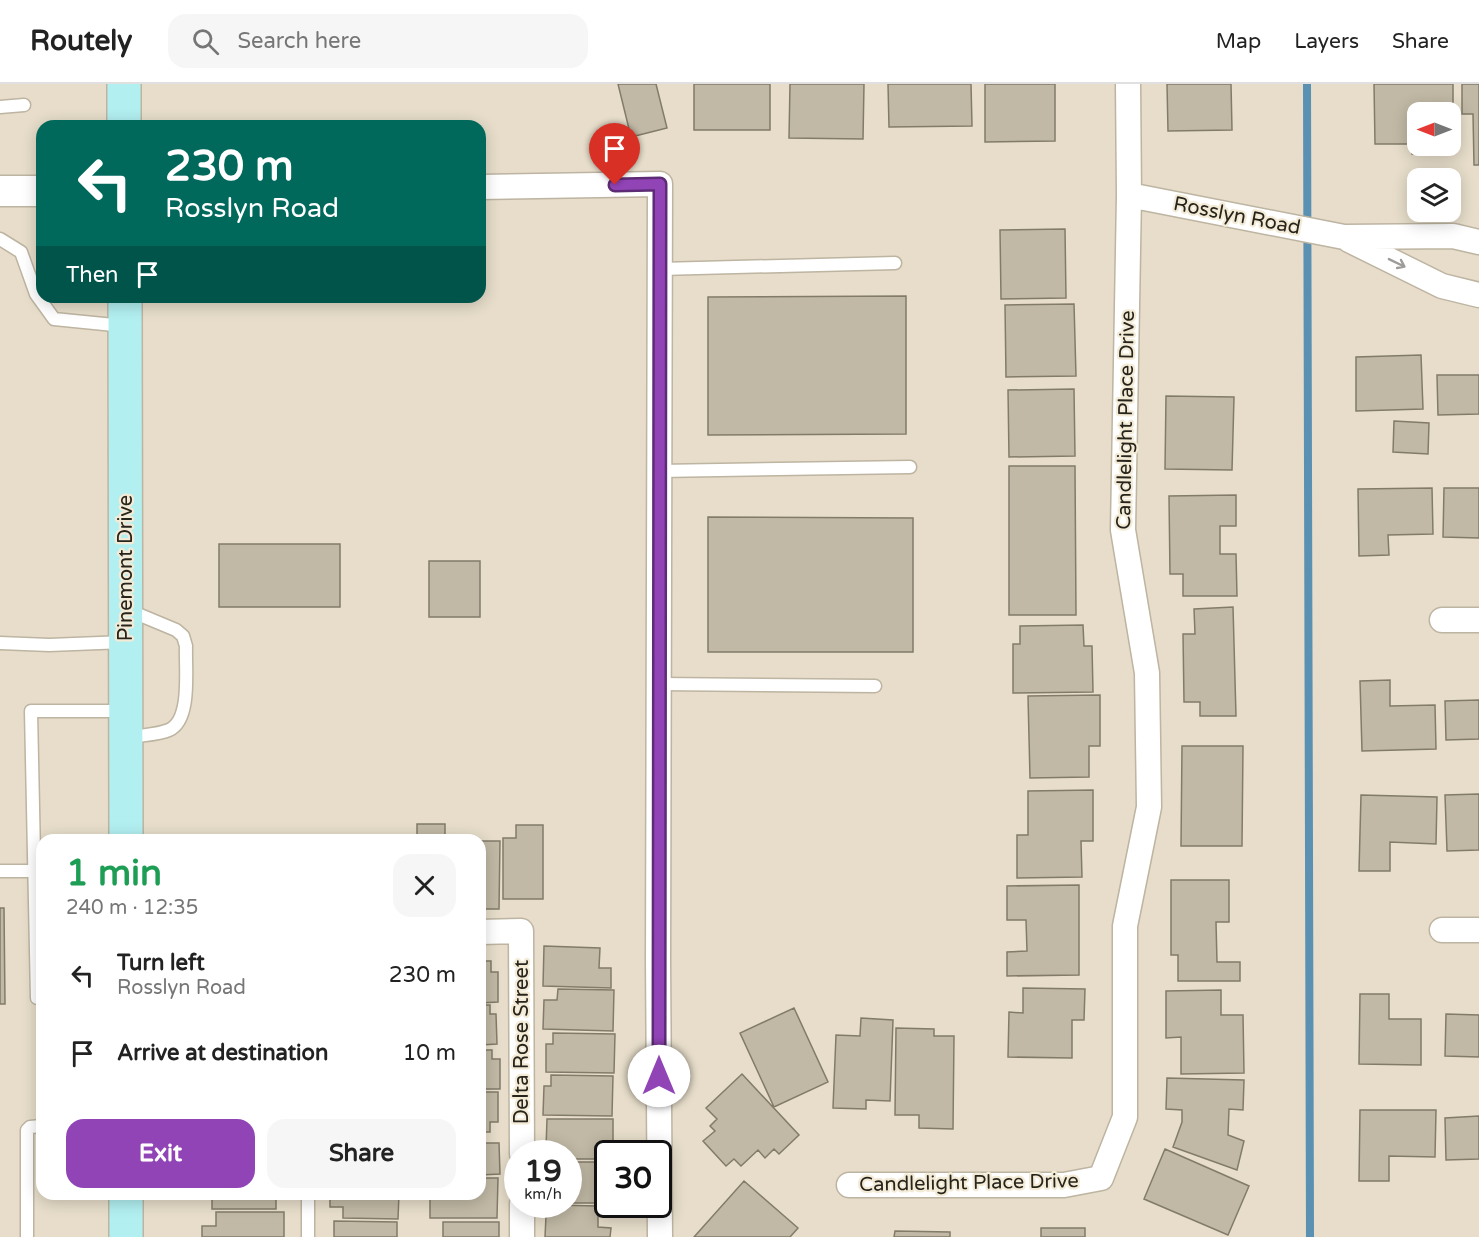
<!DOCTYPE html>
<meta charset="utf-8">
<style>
body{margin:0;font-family:"Varela Round",sans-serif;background:#f6f6f6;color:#222;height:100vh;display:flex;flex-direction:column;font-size:22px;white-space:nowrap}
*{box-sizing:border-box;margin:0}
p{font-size:20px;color:#767676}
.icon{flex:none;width:33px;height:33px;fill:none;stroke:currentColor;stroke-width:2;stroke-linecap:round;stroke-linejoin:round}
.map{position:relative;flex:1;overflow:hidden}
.details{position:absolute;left:36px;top:750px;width:450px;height:366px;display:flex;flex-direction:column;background:#fff;border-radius:18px;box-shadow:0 3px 15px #0003}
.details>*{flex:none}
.banner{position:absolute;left:36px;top:36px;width:450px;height:183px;border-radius:18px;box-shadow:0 3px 15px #0003;background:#00695c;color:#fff;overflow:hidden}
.needle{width:39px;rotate:270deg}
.buttons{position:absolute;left:1407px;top:18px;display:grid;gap:12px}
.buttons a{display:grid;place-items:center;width:54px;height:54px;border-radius:12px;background:#fff;box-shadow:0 3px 15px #0003;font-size:30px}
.speed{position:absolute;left:504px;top:1056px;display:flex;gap:12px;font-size:30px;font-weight:700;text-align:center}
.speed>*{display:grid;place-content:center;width:78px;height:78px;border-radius:50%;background:#fff;box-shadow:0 3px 15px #0003;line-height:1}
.speed small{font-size:15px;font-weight:400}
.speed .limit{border:3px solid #111;border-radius:9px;background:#fff;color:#111}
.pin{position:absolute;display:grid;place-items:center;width:51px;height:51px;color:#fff;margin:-62px -26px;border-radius:50% 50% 50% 0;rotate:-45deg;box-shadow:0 0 6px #0007}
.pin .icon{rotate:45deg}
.me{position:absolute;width:66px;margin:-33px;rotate:0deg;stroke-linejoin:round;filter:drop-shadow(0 0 4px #0008)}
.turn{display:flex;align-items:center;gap:21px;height:126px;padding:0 30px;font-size:27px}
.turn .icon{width:78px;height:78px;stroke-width:2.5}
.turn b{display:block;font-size:42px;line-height:51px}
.then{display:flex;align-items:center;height:57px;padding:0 30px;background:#0003;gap:12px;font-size:22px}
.round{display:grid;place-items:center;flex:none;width:63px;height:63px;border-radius:18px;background:#f6f6f6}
.summary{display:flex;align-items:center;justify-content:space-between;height:102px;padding:0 30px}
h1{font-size:36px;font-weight:700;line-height:45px;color:#1e9e55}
.cta{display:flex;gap:12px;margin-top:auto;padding:12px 30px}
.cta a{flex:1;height:69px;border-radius:18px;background:#9144b6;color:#fff;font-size:24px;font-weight:700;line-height:69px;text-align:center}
.cta a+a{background:#f6f6f6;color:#222}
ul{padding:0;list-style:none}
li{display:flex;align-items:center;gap:18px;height:78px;padding:0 30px}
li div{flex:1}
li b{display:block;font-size:22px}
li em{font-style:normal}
header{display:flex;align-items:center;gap:36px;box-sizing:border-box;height:84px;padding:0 30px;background:#fff;border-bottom:2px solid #e0e0e0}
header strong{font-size:28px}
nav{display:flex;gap:33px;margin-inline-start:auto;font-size:21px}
.search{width:420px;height:54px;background:#f6f6f6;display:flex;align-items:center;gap:15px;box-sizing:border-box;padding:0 21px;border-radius:18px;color:#767676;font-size:22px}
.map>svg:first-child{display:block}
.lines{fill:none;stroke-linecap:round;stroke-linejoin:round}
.stream{stroke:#5a90b2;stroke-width:8}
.building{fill:#c1b9a5;stroke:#837b69;stroke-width:1.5;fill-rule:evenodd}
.service-casing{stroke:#bdb4a1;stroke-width:15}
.minor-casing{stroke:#bdb4a1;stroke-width:27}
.tertiary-casing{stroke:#bdb4a1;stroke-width:33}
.secondary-casing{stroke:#bdb4a1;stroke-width:36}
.service{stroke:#fff;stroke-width:12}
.minor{stroke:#fff;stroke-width:24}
.tertiary{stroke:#fff;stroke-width:30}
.secondary{stroke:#b2eff1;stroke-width:33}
.oneway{stroke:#9e9c99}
.route-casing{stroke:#5e2c76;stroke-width:15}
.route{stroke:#9144b6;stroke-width:10}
.labels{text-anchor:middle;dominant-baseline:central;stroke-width:4.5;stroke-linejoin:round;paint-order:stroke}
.street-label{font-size:20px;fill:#27241c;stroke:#f4ebd7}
</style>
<header>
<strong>Routely</strong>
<div class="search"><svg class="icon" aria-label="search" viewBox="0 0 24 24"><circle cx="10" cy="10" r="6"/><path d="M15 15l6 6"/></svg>Search here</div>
<nav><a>Map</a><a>Layers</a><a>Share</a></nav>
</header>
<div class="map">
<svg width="1479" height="1153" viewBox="0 0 1479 1153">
<rect width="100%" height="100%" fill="#e7ddca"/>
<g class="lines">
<path class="stream" d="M 1307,0 L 1310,1153"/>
</g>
<path class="building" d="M 618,0 L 656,0 L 667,44 L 631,53 Z
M 694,0 L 770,0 L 770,46 L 694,46 Z
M 790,0 L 864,0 L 863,55 L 789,54 Z
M 888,0 L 971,0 L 972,42 L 889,43 Z
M 985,0 L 1055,0 L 1055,57 L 985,58 Z
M 1167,0 L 1231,0 L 1232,46 L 1168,47 Z
M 1374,0 L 1453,0 L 1453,70 L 1412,70 L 1411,60 L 1375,60 ZM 1418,28 L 1450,28 L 1450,62 L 1418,62 Z
M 1462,0 L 1479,0 L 1479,81 L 1474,81 L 1473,30 L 1462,30 Z
M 1065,145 L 1066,214 L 1001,215 L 1000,146 Z
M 906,212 L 906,350 L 708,351 L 708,213 Z
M 1074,220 L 1076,292 L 1006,293 L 1005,221 Z
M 1421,271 L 1423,325 L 1356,327 L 1356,273 Z
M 1437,291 L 1479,291 L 1479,330 L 1438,331 Z
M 1074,305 L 1075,372 L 1009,373 L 1008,306 Z
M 1166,312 L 1234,313 L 1232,386 L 1165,385 Z
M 1394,337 L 1429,339 L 1428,370 L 1393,368 Z
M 1009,382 L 1075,382 L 1076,531 L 1009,531 Z
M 1432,404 L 1433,450 L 1388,451 L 1389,471 L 1359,472 L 1358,405 Z
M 1444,404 L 1479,404 L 1479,454 L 1443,453 Z
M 1236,411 L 1236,442 L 1220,442 L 1220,470 L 1236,470 L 1237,512 L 1183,512 L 1183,490 L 1170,490 L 1169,412 Z
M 708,433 L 913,434 L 913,568 L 708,568 Z
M 219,460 L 340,460 L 340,523 L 219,523 Z
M 429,477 L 480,477 L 480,533 L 429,533 Z
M 1233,523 L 1236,632 L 1200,632 L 1200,618 L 1184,618 L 1183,550 L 1195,550 L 1194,525 Z
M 1083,541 L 1084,562 L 1092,562 L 1093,608 L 1013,609 L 1013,560 L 1020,560 L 1020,542 Z
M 1390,596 L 1390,622 L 1435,621 L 1436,665 L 1362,667 L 1360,597 Z
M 1100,611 L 1100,662 L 1089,662 L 1089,693 L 1030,694 L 1028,612 Z
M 1479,616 L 1479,655 L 1446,656 L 1445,617 Z
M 1182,662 L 1243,662 L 1242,762 L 1181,762 Z
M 1093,706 L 1093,757 L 1081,757 L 1082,793 L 1017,794 L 1017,751 L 1028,751 L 1028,707 Z
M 1479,710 L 1479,766 L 1447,767 L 1445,711 Z
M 1361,711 L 1437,713 L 1436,760 L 1390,758 L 1390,787 L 1359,787 Z
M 417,740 L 445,740 L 445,753 L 455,753 L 455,756 L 417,756 Z
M 516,741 L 543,741 L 543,815 L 503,815 L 503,754 L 516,754 Z
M 480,757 L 500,757 L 499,825 L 480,825 Z
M 1171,796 L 1229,796 L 1229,838 L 1216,838 L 1217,878 L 1240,878 L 1240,897 L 1178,897 L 1178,871 L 1171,871 Z
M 1079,801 L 1079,891 L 1007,892 L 1007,868 L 1027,867 L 1026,836 L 1007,836 L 1007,802 Z
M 0,824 L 4,824 L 5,920 L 0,920 Z
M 544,862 L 600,864 L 599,884 L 611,884 L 611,904 L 543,902 Z
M 480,877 L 491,877 L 491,888 L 498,888 L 498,918 L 480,919 Z
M 1023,904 L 1085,905 L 1084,936 L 1072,936 L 1072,974 L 1008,973 L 1009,928 L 1023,929 Z
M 558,905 L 614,906 L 613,947 L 543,945 L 544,916 L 557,916 Z
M 1221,906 L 1221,931 L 1243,931 L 1244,989 L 1181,990 L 1181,953 L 1166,954 L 1166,907 Z
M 1360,910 L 1389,910 L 1389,935 L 1421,935 L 1421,981 L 1359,980 Z
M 480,921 L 490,921 L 490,930 L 496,930 L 497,960 L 480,961 Z
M 794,924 L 828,998 L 774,1023 L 740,949 Z
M 1446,930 L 1479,931 L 1479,973 L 1445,972 Z
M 861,934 L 893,936 L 890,1017 L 866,1016 L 866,1025 L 833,1024 L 836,951 L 860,952 Z
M 896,944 L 934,945 L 934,952 L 954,952 L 953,1045 L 919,1044 L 919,1031 L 895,1031 Z
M 553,949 L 615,950 L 614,989 L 546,988 L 546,960 L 553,960 Z
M 480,966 L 492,966 L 492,975 L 500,975 L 500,1005 L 480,1005 Z
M 742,990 L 799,1051 L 779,1070 L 774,1065 L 765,1074 L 758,1066 L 741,1082 L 734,1075 L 726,1082 L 703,1057 L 715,1047 L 710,1042 L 717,1035 L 706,1024 Z
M 551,991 L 613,992 L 612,1032 L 543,1031 L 544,1002 L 551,1002 Z
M 1167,994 L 1244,996 L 1243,1026 L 1229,1025 L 1228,1051 L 1244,1057 L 1237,1086 L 1173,1063 L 1182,1038 L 1182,1026 L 1166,1025 Z
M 480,1008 L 498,1008 L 498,1038 L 490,1038 L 490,1048 L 480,1048 Z
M 1360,1026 L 1436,1026 L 1435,1073 L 1389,1072 L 1389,1097 L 1359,1097 Z
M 1479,1032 L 1479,1075 L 1446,1076 L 1445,1034 Z
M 547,1035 L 613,1035 L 613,1070 L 608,1070 L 608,1075 L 568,1075 L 568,1070 L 553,1070 L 553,1064 L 546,1064 Z
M 484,1049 L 484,1059 L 499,1059 L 500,1090 L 480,1091 L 480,1050 Z
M 1165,1065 L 1249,1102 L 1228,1151 L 1144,1115 Z
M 568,1078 L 608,1078 L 608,1119 L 568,1119 Z
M 480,1094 L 498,1094 L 497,1134 L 430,1134 L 430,1115 L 442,1115 L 442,1110 L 480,1110 Z
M 744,1097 L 798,1144 L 790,1153 L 694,1153 Z
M 202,1110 L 284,1110 L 284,1115 L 276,1115 L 276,1125 L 212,1125 L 212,1114 L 202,1114 Z
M 330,1110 L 399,1110 L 398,1135 L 343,1134 L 343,1123 L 330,1123 Z
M 551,1121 L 598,1122 L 598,1143 L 611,1144 L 610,1153 L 545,1153 L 546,1132 L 551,1132 Z
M 216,1128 L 284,1128 L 284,1153 L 202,1153 L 202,1142 L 216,1142 Z
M 334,1137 L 397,1138 L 397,1153 L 334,1153 Z
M 443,1138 L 499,1138 L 499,1153 L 443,1153 Z
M 1041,1144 L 1085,1144 L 1085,1153 L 1041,1153 Z
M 895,1147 L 950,1148 L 950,1153 L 894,1153 Z"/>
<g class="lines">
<g class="service-casing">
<path id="service" d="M 0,23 L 24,21
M 0,155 L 21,168 L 36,210 L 54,235 L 124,242
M 660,185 L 895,179
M 659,387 L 910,383
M 0,559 L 49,561 L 125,558
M 659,600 L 875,602
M 127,654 C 140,651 157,651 169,646 C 192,636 185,584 186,562 L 183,552 L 176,546 L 128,526
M 0,787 L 41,787
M 42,914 L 37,914 L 31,627 L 125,627
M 308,1110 L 308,1153
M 27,1153 L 27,1046 L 30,1043 L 42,1042"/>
</g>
<g class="minor-casing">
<path id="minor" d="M 480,103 L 660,100 L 658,877 L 660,1153
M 1129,111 L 1344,153 L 1453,152 L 1479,158
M 1349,156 L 1442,202 L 1479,211
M 1442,536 L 1479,536
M 1442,846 L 1479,846
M 480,848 L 521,847 L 522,1070
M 849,1101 L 1064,1101 L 1101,1094 L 1125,1033 L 1125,842 L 1149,723 L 1147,589 L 1123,446 L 1129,111 L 1128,0
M 522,1120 L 522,1153"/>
</g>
<g class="tertiary-casing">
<path id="tertiary" d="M 0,107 L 42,107"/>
</g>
<g class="secondary-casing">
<path id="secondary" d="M 124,0 L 124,42
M 125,213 L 126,756
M 126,1110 L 126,1153"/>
</g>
<use href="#service" class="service"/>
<use href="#minor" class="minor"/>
<use href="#tertiary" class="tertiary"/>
<use href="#secondary" class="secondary"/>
</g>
<defs><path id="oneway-shaft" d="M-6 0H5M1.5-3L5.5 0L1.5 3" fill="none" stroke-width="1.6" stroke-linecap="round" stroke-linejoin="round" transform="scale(1.5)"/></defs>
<use class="oneway" href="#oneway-shaft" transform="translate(1397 179) rotate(26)"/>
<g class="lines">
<g class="route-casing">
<path id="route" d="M 615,101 L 660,100 L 659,992"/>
</g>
<use href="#route" class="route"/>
</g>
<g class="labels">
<g class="street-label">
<text transform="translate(1237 132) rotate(11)">Rosslyn Road</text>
<text transform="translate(1126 336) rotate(-89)">Candlelight Place Drive</text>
<text transform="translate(126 484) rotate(-90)">Pinemont Drive</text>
<text transform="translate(522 958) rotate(-90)">Delta Rose Street</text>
<text transform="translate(969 1099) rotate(-1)">Candlelight Place Drive</text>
</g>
</g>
</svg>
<div class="buttons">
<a><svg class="needle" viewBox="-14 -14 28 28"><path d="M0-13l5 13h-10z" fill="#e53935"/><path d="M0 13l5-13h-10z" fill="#767676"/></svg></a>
<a><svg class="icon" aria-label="layers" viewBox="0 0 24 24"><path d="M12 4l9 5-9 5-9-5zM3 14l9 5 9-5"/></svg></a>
</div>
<div class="speed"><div>19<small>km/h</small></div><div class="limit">30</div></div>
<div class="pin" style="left:615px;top:101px;background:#d93025"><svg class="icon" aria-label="arrive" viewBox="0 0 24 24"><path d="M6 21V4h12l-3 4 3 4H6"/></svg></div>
<svg class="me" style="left:659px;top:992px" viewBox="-20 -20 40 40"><circle r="19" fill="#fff"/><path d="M0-13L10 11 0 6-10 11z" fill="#9144b6"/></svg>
<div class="banner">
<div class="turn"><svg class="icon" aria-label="left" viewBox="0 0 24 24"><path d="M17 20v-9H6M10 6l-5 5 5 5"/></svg><div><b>230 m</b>Rosslyn Road</div></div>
<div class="then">Then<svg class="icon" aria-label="arrive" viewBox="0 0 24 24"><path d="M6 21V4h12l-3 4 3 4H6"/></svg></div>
</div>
<section class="details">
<div class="summary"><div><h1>1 min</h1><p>240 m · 12:35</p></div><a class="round"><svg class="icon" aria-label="close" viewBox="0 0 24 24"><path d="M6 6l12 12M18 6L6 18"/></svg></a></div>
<ul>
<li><svg class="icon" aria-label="left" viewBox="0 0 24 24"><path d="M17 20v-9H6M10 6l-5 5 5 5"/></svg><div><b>Turn left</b><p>Rosslyn Road</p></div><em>230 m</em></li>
<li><svg class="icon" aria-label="arrive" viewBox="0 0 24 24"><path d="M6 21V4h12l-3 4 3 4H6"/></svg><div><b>Arrive at destination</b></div><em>10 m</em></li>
</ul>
<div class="cta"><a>Exit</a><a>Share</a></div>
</section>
</div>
